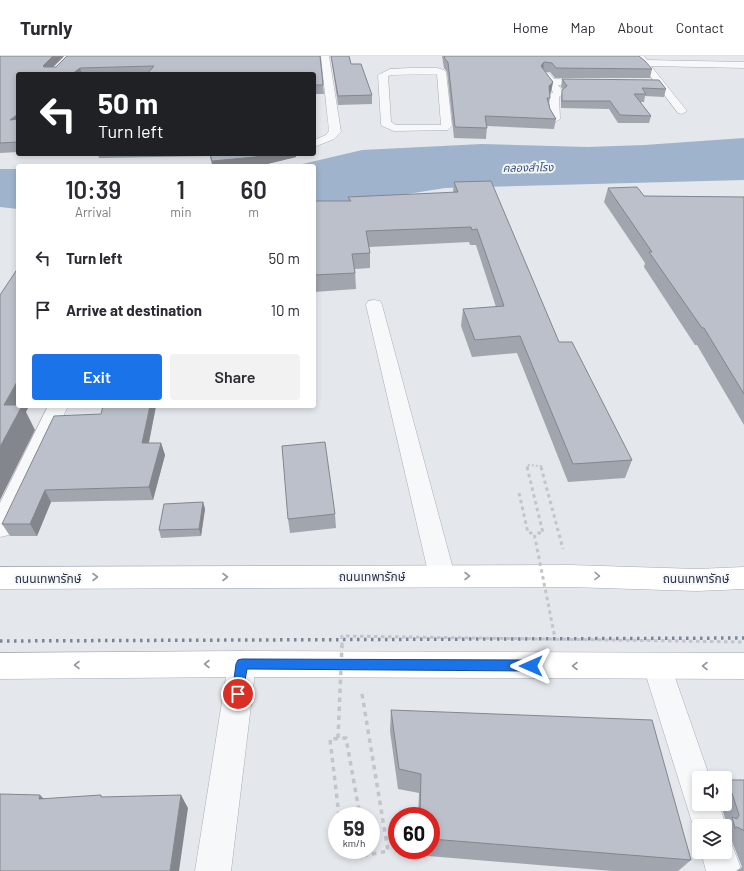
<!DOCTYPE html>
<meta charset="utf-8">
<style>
body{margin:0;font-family:Barlow,"Noto Sans Thai",sans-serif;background:#f2f2f3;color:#2b2b33;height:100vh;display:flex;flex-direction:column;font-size:15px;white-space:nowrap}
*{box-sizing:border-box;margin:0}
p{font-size:13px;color:#7c7c81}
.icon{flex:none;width:22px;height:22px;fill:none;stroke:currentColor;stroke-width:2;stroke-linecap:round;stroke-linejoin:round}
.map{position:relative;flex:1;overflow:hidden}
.sheet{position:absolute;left:16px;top:108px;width:300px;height:244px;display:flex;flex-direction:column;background:#fff;border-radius:4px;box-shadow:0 2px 6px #0003}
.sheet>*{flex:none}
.hud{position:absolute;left:16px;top:16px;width:300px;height:84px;border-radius:4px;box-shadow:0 2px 6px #0003;background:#202124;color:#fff;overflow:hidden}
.tools{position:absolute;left:692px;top:715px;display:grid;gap:8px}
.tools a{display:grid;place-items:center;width:40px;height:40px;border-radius:4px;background:#fff;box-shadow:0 2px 6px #0003;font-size:20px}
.speed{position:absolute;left:328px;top:751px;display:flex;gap:8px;font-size:20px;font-weight:700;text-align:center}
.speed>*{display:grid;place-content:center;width:52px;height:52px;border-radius:50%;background:#fff;box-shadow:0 2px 6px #0003;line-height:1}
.speed small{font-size:10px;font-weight:400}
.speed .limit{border:6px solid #d22;background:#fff;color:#111}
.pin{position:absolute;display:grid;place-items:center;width:34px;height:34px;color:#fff;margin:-17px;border:2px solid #fff;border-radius:50%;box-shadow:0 1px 4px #0007}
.me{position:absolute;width:44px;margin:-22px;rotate:270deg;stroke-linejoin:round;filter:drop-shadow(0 0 3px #0008)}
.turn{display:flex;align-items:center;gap:14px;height:84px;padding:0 16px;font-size:18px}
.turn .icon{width:52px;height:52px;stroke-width:2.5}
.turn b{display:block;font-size:28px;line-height:34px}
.eta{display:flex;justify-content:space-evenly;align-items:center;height:68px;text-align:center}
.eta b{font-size:24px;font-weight:600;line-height:28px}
.button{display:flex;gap:8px;margin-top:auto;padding:8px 16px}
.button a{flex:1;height:46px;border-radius:4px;background:#1a73e8;color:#fff;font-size:16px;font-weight:600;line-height:46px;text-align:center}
.button a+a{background:#f2f2f3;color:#2b2b33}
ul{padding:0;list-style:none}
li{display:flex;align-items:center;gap:12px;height:52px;padding:0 16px}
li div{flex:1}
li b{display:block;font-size:15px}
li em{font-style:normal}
header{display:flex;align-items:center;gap:24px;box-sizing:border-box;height:56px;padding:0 20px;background:#fff;border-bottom:1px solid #e1e1e2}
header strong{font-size:19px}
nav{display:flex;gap:22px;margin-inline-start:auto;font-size:14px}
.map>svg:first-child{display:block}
.water{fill:#9fb4cc}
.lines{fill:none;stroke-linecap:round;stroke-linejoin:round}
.minor-casing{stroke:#a9aeb7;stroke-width:1}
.major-casing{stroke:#a3abb8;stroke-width:1}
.path-far2{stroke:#c2c5cb;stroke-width:2;stroke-dasharray:2 2;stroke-linecap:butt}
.path-far1{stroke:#c2c5cb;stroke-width:3;stroke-dasharray:3.5 3.5;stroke-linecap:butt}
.path{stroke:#c2c5cb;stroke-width:3.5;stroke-dasharray:4.5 4.5;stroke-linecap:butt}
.minor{fill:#f7f8fa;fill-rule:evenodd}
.major{fill:#fff;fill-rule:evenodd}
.rail{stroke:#7d8696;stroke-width:3.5;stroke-dasharray:2.5 4.5;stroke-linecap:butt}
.path-bridge-far1{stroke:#c2c5cb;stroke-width:3;stroke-dasharray:3.5 3.5;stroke-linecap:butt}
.path-bridge{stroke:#c2c5cb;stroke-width:3.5;stroke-dasharray:4.5 4.5;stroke-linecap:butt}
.wall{fill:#a1a5ae}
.shaded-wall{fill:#83868d}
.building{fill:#bbc0ca;stroke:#83868d}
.oneway{stroke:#959aa2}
.route{fill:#1a73e8;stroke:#114b97}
.labels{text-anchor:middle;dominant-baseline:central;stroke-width:4;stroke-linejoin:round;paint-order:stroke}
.far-water-label{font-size:11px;font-style:italic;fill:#34527a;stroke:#f4f6f9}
.street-label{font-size:12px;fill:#2b3445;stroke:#f4f6f9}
</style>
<header>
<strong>Turnly</strong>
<nav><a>Home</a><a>Map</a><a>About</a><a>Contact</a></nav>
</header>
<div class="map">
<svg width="744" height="815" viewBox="0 0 744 815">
<rect width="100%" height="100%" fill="#e4e7ec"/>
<path class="water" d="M 744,82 L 744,124 L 445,132 L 314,153 L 314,110 L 294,110 L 362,94 L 482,88 L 587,91 L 644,89 Z
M 0,113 L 18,113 L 18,153 L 0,151 Z"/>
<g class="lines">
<g class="minor-casing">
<path id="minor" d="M 321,0 L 329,0 L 341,76 L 334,83 L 314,91 L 314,84 L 326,79 L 329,75 Z
M 635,0 L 644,0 L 647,4 L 744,6 L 744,12 L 651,10 L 687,55 L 682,58 L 678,57 Z
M 411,12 L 437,12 L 444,14 L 446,16 L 452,70 L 448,74 L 394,75 L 382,70 L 381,68 L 378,19 L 390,13 ZM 437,18 L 441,69 L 396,69 L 391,66 L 388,20 L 392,19 Z
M 546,16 L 549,17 L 554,23 L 592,24 L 597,27 L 592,30 L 558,29 L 564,37 L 559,41 L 560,63 L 555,66 L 550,63 L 549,40 L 553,36 L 541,19 Z
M 374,244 L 380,245 L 382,249 L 455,520 L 451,527 L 442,531 L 433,527 L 429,520 L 366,249 L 368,245 Z
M 48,350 L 68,350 L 12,472 L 9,479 L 0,481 L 0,447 Z
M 242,595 L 252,599 L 256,608 L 231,815 L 195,815 L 228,608 L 232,599 Z
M 657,597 L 667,601 L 671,610 L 710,722 L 699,722 L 699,748 L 719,748 L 726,770 L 725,772 L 725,770 L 699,770 L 699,783 L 697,782 L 643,610 L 647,601 Z
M 725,782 L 730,784 L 742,815 L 706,815 L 701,796 L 725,796 Z"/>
</g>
<g class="major-casing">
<path id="major" d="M 570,509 L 697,513 L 744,511 L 744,533 L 697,535 L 570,531 L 0,533 L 0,511 Z
M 242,595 L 744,597 L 744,623 L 242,621 L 0,623 L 0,597 Z"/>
</g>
<path class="path-far2" d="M 528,412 L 527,409 L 541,410 L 542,412"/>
<path class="path-far1" d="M 527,411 L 543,477 L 534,477
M 541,411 L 563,493"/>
<path class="path" d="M 362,638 L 388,795 L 367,799 L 366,794
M 339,760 L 330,683 L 346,682 L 360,760"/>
<use href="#minor" class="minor"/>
<use href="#major" class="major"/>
<path class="rail" d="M 0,585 L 744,582"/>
<path class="path-bridge-far1" d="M 519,437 L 528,477 L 534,477 L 555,582
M 342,590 L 342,580 L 744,586"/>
<path class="path-bridge" d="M 338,682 L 342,589"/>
</g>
<path class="wall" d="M 0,0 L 64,0 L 53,11 L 56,11 L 67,0 L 320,0 L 324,38 L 314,38 L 314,18 L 18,18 L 18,96 L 0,97 Z
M 331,0 L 349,0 L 351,8 L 372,39 L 372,48 L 338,49 Z
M 442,0 L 639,0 L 652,13 L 650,22 L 555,22 L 550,16 L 545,16 L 553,26 L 551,36 L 550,38 L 550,42 L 549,47 L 550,53 L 556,63 L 554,73 L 487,70 L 486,83 L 454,82 L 447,16 L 444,12 Z
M 562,23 L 666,33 L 664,41 L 645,40 L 644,46 L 640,46 L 651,60 L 649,67 L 618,67 L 609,53 L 561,52 L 561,42 L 562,34 L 563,33 L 561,31 Z
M 98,98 L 295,98 L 296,101 L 259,110 L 212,110 L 210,100 L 99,102 Z
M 454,126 L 559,286 L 632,404 L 625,422 L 568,426 L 517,297 L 472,301 L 461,270 L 463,253 L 496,251 L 476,189 L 470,189 L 469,186 L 369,191 L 370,197 L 370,212 L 355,213 L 356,233 L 314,236 L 314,145 L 348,145 L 348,141 L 453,137 Z
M 608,132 L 644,140 L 744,141 L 744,369 L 697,289 L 695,289 L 644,211 L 645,207 L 604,146 Z
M 103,350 L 156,350 L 149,387 L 161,387 L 165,399 L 153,444 L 51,446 L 37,480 L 10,480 L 2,468 L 101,358 Z
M 203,446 L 205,453 L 201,480 L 161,482 L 159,474 Z
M 335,458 L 336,472 L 290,477 L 288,463 Z
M 391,654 L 691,804 L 678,815 L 613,815 L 416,799 L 416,794 L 431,794 L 431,760 L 418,760 L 419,737 L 398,733 L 390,675 Z
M 725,724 L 744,724 L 744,815 L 736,815 L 742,811 L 731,783 L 726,781 L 725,781 L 725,770 L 722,770 L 726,766 L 721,748 L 725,748 Z"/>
<path class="shaded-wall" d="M 53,0 L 64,0 L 46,18 L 43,10 Z
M 544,6 L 543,16 L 541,10 Z
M 80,12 L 82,18 L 72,18 Z
M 553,26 L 551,36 L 548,40 L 549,30 Z
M 18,58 L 18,70 L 10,64 Z
M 267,98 L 295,98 L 296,101 L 259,110 L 212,110 L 212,105 Z
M 18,324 L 18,350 L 29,350 L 26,356 L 35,374 L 0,444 L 0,391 L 4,349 Z
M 150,350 L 156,350 L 146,400 L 142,387 Z
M 161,387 L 165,399 L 153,444 L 149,431 Z
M 45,434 L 51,446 L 37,480 L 30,468 Z
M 203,446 L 205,453 L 201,480 L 199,473 Z
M 40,739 L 53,752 L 39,743 Z
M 181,739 L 188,752 L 179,815 L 170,815 Z"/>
<path class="building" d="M 0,0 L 53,0 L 43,10 L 44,11 L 56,11 L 67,0 L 320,0 L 323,29 L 314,29 L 314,18 L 147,18 L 154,10 L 80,12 L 72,18 L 18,18 L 18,58 L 10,64 L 18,63 L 18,86 L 0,87 Z
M 331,0 L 349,0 L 351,8 L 361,8 L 372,39 L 338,40 Z
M 444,0 L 639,0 L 645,5 L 652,13 L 556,12 L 552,7 L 544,6 L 541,10 L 553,26 L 549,30 L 550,42 L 547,42 L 550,53 L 556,63 L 485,60 L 487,72 L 455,71 L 448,6 L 445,3 Z
M 562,23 L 659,24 L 666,33 L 642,32 L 646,38 L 634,38 L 651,60 L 620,59 L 610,45 L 562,45 L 562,34 L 567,30 Z
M 210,98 L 267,98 L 255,101 L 212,105 Z
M 491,125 L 559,286 L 572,286 L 632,404 L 573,408 L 520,280 L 475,284 L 463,253 L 504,250 L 477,173 L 472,174 L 471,171 L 366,175 L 370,197 L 352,198 L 355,217 L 314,219 L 314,145 L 351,145 L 348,141 L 458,136 L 454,126 Z
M 637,131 L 644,140 L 744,141 L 744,338 L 704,272 L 702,272 L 649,196 L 652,196 L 608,132 Z
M 18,212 L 18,324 L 4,349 L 18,349 L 18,350 L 22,350 L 0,391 L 0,239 Z
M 103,350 L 150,350 L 142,387 L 161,387 L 149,431 L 45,434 L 30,468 L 2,468 L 54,360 L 101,358 Z
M 325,386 L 335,458 L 288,463 L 282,390 Z
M 203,446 L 199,473 L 159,474 L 164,448 Z
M 391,654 L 652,664 L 691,804 L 431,783 L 431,760 L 420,760 L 421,718 L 399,713 Z
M 725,724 L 744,724 L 744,775 L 743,774 L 737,771 L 735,772 L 732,761 L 737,763 L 739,759 L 732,737 L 725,736 Z
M 0,738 L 40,739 L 39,743 L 101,739 L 101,741 L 181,739 L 170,815 L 0,815 Z"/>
<defs><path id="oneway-chevron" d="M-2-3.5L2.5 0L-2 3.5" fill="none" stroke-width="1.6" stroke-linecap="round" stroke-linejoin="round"/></defs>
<g class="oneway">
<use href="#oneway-chevron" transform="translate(467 520)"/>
<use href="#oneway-chevron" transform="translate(597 520) rotate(2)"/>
<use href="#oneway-chevron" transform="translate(95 521)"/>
<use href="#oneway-chevron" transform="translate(225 521)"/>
<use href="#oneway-chevron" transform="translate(207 608) rotate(180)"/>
<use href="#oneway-chevron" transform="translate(77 609) rotate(180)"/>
<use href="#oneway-chevron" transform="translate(575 610) rotate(-180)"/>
<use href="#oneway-chevron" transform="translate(705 610) rotate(-180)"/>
</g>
<path class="route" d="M 242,603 L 531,604 L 535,606 L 537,610 L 535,613 L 531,615 L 247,613 L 242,642 L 238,643 L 234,642 L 232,638 L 236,608 L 238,604 Z"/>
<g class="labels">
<g class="far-water-label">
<text transform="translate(528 111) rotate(-1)">คลองสำโรง</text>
</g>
<g class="street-label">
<text x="372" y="520">ถนนเทพารักษ์</text>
<text x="48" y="522">ถนนเทพารักษ์</text>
<text x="696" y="522">ถนนเทพารักษ์</text>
</g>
</g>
</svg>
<div class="tools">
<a><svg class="icon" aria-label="sound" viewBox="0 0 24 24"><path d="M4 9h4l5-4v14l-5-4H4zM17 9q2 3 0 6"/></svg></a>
<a><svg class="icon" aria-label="layers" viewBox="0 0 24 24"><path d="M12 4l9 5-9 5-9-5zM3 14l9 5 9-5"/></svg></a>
</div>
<div class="speed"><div>59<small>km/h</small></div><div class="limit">60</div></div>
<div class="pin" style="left:238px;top:638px;background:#d93025"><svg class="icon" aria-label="arrive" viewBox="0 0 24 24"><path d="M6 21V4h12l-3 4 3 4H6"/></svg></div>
<svg class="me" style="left:531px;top:610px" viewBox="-20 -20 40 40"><path d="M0-17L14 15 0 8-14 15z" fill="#1a73e8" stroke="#fff" stroke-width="4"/></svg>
<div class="hud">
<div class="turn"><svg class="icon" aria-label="left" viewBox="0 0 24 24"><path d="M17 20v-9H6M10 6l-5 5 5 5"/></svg><div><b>50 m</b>Turn left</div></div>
</div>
<section class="sheet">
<div class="eta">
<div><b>10:39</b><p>Arrival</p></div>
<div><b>1</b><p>min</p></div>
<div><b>60</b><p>m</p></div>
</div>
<ul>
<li><svg class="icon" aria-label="left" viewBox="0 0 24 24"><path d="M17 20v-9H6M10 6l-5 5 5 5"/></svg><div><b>Turn left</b></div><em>50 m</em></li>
<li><svg class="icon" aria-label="arrive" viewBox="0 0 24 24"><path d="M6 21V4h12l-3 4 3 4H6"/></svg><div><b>Arrive at destination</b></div><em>10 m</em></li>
</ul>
<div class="button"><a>Exit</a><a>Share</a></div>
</section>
</div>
